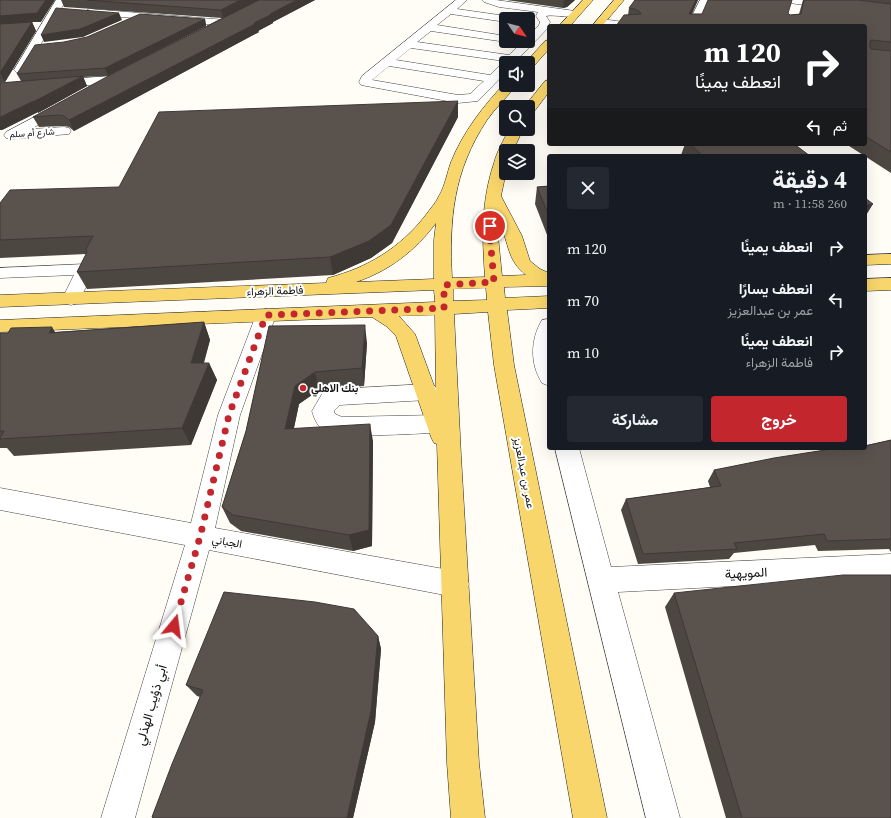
<!DOCTYPE html>
<html lang="ar">
<meta charset="utf-8">
<style>
body{margin:0;font-family:"Source Serif 4",Vazirmatn,serif;background:#242831;color:#f1f3f6;direction:rtl;height:100vh;display:flex;flex-direction:column;font-size:15px;white-space:nowrap}
*{box-sizing:border-box;margin:0}
p{font-size:13px;color:#9ea1a6}
.icon{flex:none;width:22px;height:22px;fill:none;stroke:currentColor;stroke-width:2;stroke-linecap:round;stroke-linejoin:round}
.map{position:relative;flex:1;overflow:hidden;direction:ltr}
.drawer{position:absolute;left:547px;top:154px;width:320px;height:296px;display:flex;flex-direction:column;background:#171b24;border-radius:4px;box-shadow:0 4px 16px #0002;direction:rtl}
.drawer>*{flex:none}
.hud{position:absolute;left:547px;top:24px;width:320px;height:122px;border-radius:4px;box-shadow:0 4px 16px #0002;direction:rtl;background:#202124;color:#fff;overflow:hidden}
.needle{width:26px;rotate:125deg}
.tools{position:absolute;left:499px;top:12px;display:grid;gap:8px}
.tools a{display:grid;place-items:center;width:36px;height:36px;border-radius:4px;background:#171b24;box-shadow:0 4px 16px #0002;font-size:20px}
.pin{position:absolute;display:grid;place-items:center;width:34px;height:34px;color:#fff;margin:-17px;border:2px solid #fff;border-radius:50%;box-shadow:0 1px 4px #0007}
.me{position:absolute;width:44px;margin:-22px;rotate:16deg;stroke-linejoin:round;filter:drop-shadow(0 0 3px #0008)}
.turn{display:flex;align-items:center;gap:14px;height:84px;padding:0 20px;font-size:18px}
.turn .icon{width:52px;height:52px;stroke-width:2.5}
.turn b{display:block;font-size:28px;line-height:34px}
.then{display:flex;align-items:center;height:38px;padding:0 20px;background:#0003;gap:8px;font-size:15px}
.round{display:grid;place-items:center;flex:none;width:42px;height:42px;border-radius:4px;background:#242831}
.headline{display:flex;align-items:center;justify-content:space-between;height:68px;padding:0 20px}
h1{font-size:24px;font-weight:700;line-height:30px}
.action{display:flex;gap:8px;margin-top:auto;padding:8px 20px}
.action a{flex:1;height:46px;border-radius:4px;background:#c4262e;color:#fff;font-size:16px;font-weight:700;line-height:46px;text-align:center}
.action a+a{background:#242831;color:#f1f3f6}
ul{padding:0;list-style:none}
li{display:flex;align-items:center;gap:12px;height:52px;padding:0 20px}
li div{flex:1}
li b{display:block;font-size:15px}
li em{font-style:normal}
.map>svg:first-child{display:block}
.lines{fill:none;stroke-linecap:round;stroke-linejoin:round}
.minor-casing{stroke:#444;stroke-width:1}
.major-casing{stroke:#222;stroke-width:1}
.minor{fill:#fff;fill-rule:evenodd}
.major{fill:#f9d66b;fill-rule:evenodd}
.wall{fill:#4d4742}
.shaded-wall{fill:#3f3936}
.building{fill:#5a524d;stroke:#3f3936}
.route{stroke:#c4262e;stroke-width:7;stroke-dasharray:0 12.6}
.poi-dot{fill:#c4262e;stroke:#fff;stroke-width:1.5}
.labels{text-anchor:middle;dominant-baseline:central;stroke-width:4;stroke-linejoin:round;paint-order:stroke}
.far-street-label{font-size:9px;fill:#111;stroke:#fff}
.street-label{font-size:11px;fill:#111;stroke:#fff}
.poi-label{font-size:11px;font-weight:bold;fill:#111;stroke:#fff;text-anchor:start}
.near-street-label{font-size:13px;fill:#111;stroke:#fff}
</style>
<div class="map">
<svg width="891" height="818" viewBox="0 0 891 818">
<rect width="100%" height="100%" fill="#fffdf5"/>
<g class="lines">
<g class="minor-casing">
<path id="minor" d="M 56,0 L 66,0 L 26,70 L 24,72 L 16,72 L 14,70 Z
M 456,0 L 467,0 L 457,9 L 506,16 L 511,19 L 506,19 L 506,22 L 451,14 L 437,25 L 506,36 L 506,41 L 510,41 L 506,42 L 431,31 L 417,42 L 509,55 L 523,41 L 528,41 L 528,36 L 539,25 L 540,22 L 536,16 L 538,12 L 499,7 L 484,2 L 482,0 L 496,0 L 575,11 L 580,14 C 574,20 556,14 546,16 L 550,22 L 548,28 L 514,63 L 506,63 L 506,72 L 478,101 L 458,103 L 361,85 L 359,82 L 362,76 ZM 411,48 L 504,61 L 490,75 L 396,60 ZM 389,66 L 484,81 L 470,94 L 458,95 L 372,80 Z
M 700,0 L 710,0 L 697,26 L 687,26 Z
M 784,0 L 811,0 L 891,10 L 891,16 L 789,3 Z
M 90,9 L 226,20 L 231,23 L 226,26 L 87,14 L 85,12 L 87,10 Z
M 601,19 L 632,23 L 637,26 L 609,26 L 597,24 L 596,22 L 597,20 Z
M 111,76 L 115,77 L 117,80 L 115,83 L 0,92 L 0,84 Z
M 61,103 L 65,104 L 67,107 L 65,110 L 31,129 L 64,127 L 69,128 L 71,131 L 69,134 L 11,139 L 6,138 L 4,135 L 6,132 Z
M 86,264 L 92,265 L 95,269 L 78,303 L 71,305 L 64,303 L 62,299 L 74,275 L 0,278 L 0,268 Z
M 266,309 L 273,311 L 276,315 L 240,415 L 215,528 L 455,571 L 465,575 L 469,584 L 465,593 L 455,597 L 209,550 L 135,818 L 101,818 L 185,545 L 0,510 L 0,488 L 191,523 L 218,415 L 256,315 L 259,311 Z
M 549,319 L 549,386 L 542,383 C 530,364 530,340 542,320 Z
M 427,384 L 435,386 L 438,392 L 435,398 L 427,400 L 340,405 L 334,411 L 335,414 L 342,417 L 438,415 L 446,418 L 449,424 L 446,430 L 438,433 C 412,433 344,440 323,429 C 317,426 314,418 312,411 L 322,394 L 337,389 Z
M 555,448 L 579,448 L 611,567 L 891,554 L 891,578 L 618,592 L 680,818 L 646,818 Z"/>
</g>
<g class="major-casing">
<path id="major" d="M 583,0 L 593,0 L 570,26 L 559,26 Z
M 614,0 L 624,0 L 602,26 L 592,26 Z
M 549,40 L 549,49 L 532,68 L 528,69 L 528,63 L 525,63 L 545,41 Z
M 549,80 L 549,92 L 533,113 L 528,114 L 528,107 L 524,107 L 545,81 Z
M 506,82 L 506,85 L 516,85 C 507,98 495,108 487,120 C 453,171 449,220 452,278 L 485,277 C 482,237 481,202 494,163 C 497,151 504,140 509,129 L 523,129 L 513,151 L 506,151 L 506,172 L 501,196 L 522,236 L 530,261 L 540,269 L 549,273 L 549,286 L 504,287 L 505,298 L 549,296 L 549,308 L 507,310 L 514,365 L 607,818 L 573,818 L 494,365 L 488,312 L 454,314 L 461,456 L 479,763 L 485,818 L 451,818 L 447,763 L 437,444 L 434,443 L 431,437 L 396,336 L 386,326 L 372,317 L 0,332 L 0,320 L 435,302 L 434,290 L 0,307 L 0,295 L 326,283 L 328,278 C 367,268 400,248 425,216 C 430,209 436,203 439,196 C 445,186 447,173 451,162 C 463,132 484,105 506,82 ZM 436,223 L 434,240 L 434,279 L 356,282 C 389,271 415,251 436,223 ZM 499,223 C 510,244 506,259 526,275 L 502,276 L 498,236 ZM 486,288 L 487,300 L 453,301 L 453,289 ZM 435,315 L 436,391 L 415,334 L 399,316 Z
M 891,254 L 891,264 L 865,265 L 865,255 Z
M 891,278 L 891,290 L 865,291 L 865,279 Z"/>
</g>
<use href="#minor" class="minor"/>
<use href="#major" class="major"/>
</g>
<path class="wall" d="M 0,0 L 41,22 L 32,22 L 36,31 L 5,82 L 0,83 Z
M 61,0 L 315,0 L 273,22 L 273,23 L 258,31 L 259,32 L 74,131 L 69,127 L 64,126 L 39,127 L 33,117 L 222,18 L 64,7 Z
M 507,0 L 575,0 L 567,7 L 563,8 Z
M 635,0 L 698,0 L 692,14 L 788,13 L 790,15 L 799,14 L 803,0 L 891,0 L 891,173 L 846,144 L 865,144 L 865,26 L 628,15 L 629,8 Z
M 205,19 L 206,26 L 108,76 L 83,77 L 87,86 L 38,113 L 38,112 L 2,130 L 21,81 L 17,74 L 64,42 Z
M 458,117 L 392,243 L 371,258 L 333,275 L 87,289 L 77,272 L 86,254 L 0,258 L 0,203 L 119,187 Z
M 685,144 L 794,144 L 810,156 L 682,156 L 681,155 Z
M 549,186 L 549,240 L 535,204 L 537,187 Z
M 204,322 L 210,340 L 204,363 L 209,363 L 217,380 L 191,445 L 14,456 L 7,448 L 0,448 L 0,333 L 55,332 Z
M 269,326 L 367,343 L 364,386 L 319,390 L 299,404 L 294,428 L 373,441 L 372,546 L 353,551 L 241,531 L 230,523 L 222,507 L 246,431 Z
M 891,440 L 891,552 L 889,549 L 818,551 L 815,545 L 734,553 L 729,559 L 638,564 L 621,510 L 626,499 L 710,487 L 708,481 L 714,470 L 843,450 Z
M 674,593 L 891,818 L 726,818 L 665,607 Z
M 378,636 L 381,649 L 375,722 L 353,818 L 153,818 L 152,817 L 200,697 L 197,696 L 186,685 Z"/>
<path class="shaded-wall" d="M 46,0 L 55,0 L 41,22 L 32,22 L 36,31 L 5,82 L 0,73 L 0,16 Z
M 240,0 L 260,0 L 223,18 L 221,10 Z
M 297,0 L 315,0 L 273,22 L 273,23 L 258,31 L 259,32 L 74,131 L 69,120 L 254,23 L 270,14 Z
M 564,0 L 575,0 L 567,7 L 563,8 Z
M 696,0 L 698,0 L 686,26 L 689,14 Z
M 119,13 L 122,20 L 83,37 L 44,42 L 41,35 Z
M 205,19 L 206,26 L 108,76 L 105,68 Z
M 83,76 L 87,86 L 38,113 L 38,112 L 2,130 L 0,130 L 0,117 Z
M 458,101 L 458,117 L 392,243 L 371,258 L 333,275 L 330,257 Z
M 873,204 L 865,217 L 865,205 Z
M 204,322 L 210,340 L 198,381 L 191,363 Z
M 365,325 L 367,343 L 364,386 L 362,368 Z
M 52,327 L 63,345 L 49,333 Z
M 209,363 L 217,380 L 191,445 L 182,428 Z
M 315,372 L 319,390 L 299,404 L 290,446 L 285,429 L 295,386 Z
M 370,424 L 373,441 L 372,546 L 353,551 L 349,535 Z
M 378,636 L 381,649 L 375,722 L 353,818 L 347,818 Z"/>
<path class="building" d="M 0,0 L 46,0 L 37,13 L 0,16 Z
M 87,0 L 240,0 L 221,10 Z
M 259,0 L 297,0 L 270,14 L 272,14 L 254,23 L 257,23 L 69,120 L 64,116 L 59,115 L 33,117 L 112,74 Z
M 635,0 L 696,0 L 689,14 L 702,14 L 708,0 L 792,0 L 788,13 L 790,15 L 801,14 L 804,0 L 858,0 L 891,4 L 891,42 L 871,40 L 870,42 L 870,47 L 871,49 L 891,51 L 891,152 L 865,136 L 865,26 L 616,26 L 624,15 L 641,14 L 640,12 L 635,9 L 629,8 Z
M 56,8 L 119,13 L 80,29 L 41,35 Z
M 140,14 L 205,19 L 105,68 L 17,74 L 35,45 L 64,42 L 87,37 Z
M 32,22 L 0,73 L 0,24 Z
M 83,76 L 33,102 L 34,101 L 0,117 L 0,83 Z
M 458,101 L 391,225 L 369,241 L 330,257 L 77,272 L 87,252 L 86,249 L 93,236 L 0,240 L 0,203 L 10,190 L 119,187 L 159,112 Z
M 690,144 L 794,144 L 810,156 L 703,156 Z
M 549,186 L 549,216 L 537,187 Z
M 865,198 L 873,204 L 865,205 Z
M 204,322 L 191,363 L 209,363 L 182,428 L 0,439 L 0,438 L 4,431 L 0,431 L 0,333 L 8,333 L 11,328 L 52,327 L 49,333 Z
M 365,325 L 362,368 L 315,372 L 295,386 L 285,429 L 370,424 L 369,530 L 349,535 L 233,515 L 222,507 L 246,431 L 269,326 Z
M 891,440 L 891,539 L 827,541 L 824,534 L 734,543 L 737,549 L 643,554 L 626,499 L 721,486 L 714,470 L 774,458 L 838,448 L 842,448 L 843,450 L 853,448 L 865,448 L 865,446 Z
M 843,575 L 891,575 L 891,818 L 742,818 L 674,593 Z
M 224,592 L 315,602 L 354,609 L 378,636 L 371,711 L 347,818 L 154,818 L 152,817 L 172,764 L 203,690 L 186,685 Z"/>
<g class="lines">
<path class="route" d="M 174,626 L 200,537 L 229,415 L 266,315 L 444,308 L 444,285 L 494,282 L 490,236 L 490,226"/>
</g>
<circle class="poi-dot" cx="303" cy="388" r="4"/>
<g class="labels">
<g class="far-street-label">
<text transform="translate(32 133) rotate(-4)">شارع أم سلم</text>
</g>
<g class="street-label">
<text transform="translate(275 291) rotate(-2)">فاطمة الزهراء</text>
<text transform="translate(524 473) rotate(79)">عمر بن عبدالعزيز</text>
<text transform="translate(227 542) rotate(10)">الجباني</text>
</g>
<g class="poi-label">
<text x="311" y="388">بنك الاهلي</text>
</g>
<g class="near-street-label">
<text transform="translate(746 573) rotate(-3)">المويهية</text>
<text transform="translate(151 705) rotate(-74)">أبي ذؤيب الهذلي</text>
</g>
</g>
</svg>
<div class="tools">
<a><svg class="needle" viewBox="-14 -14 28 28"><path d="M0-13l5 13h-10z" fill="#e53935"/><path d="M0 13l5-13h-10z" fill="#9ea1a6"/></svg></a>
<a><svg class="icon" aria-label="sound" viewBox="0 0 24 24"><path d="M4 9h4l5-4v14l-5-4H4zM17 9q2 3 0 6"/></svg></a>
<a><svg class="icon" aria-label="search" viewBox="0 0 24 24"><circle cx="10" cy="10" r="6"/><path d="M15 15l6 6"/></svg></a>
<a><svg class="icon" aria-label="layers" viewBox="0 0 24 24"><path d="M12 4l9 5-9 5-9-5zM3 14l9 5 9-5"/></svg></a>
</div>
<div class="pin" style="left:490px;top:226px;background:#d93025"><svg class="icon" aria-label="arrive" viewBox="0 0 24 24"><path d="M6 21V4h12l-3 4 3 4H6"/></svg></div>
<svg class="me" style="left:174px;top:626px" viewBox="-20 -20 40 40"><path d="M0-17L14 15 0 8-14 15z" fill="#c4262e" stroke="#fff" stroke-width="4"/></svg>
<div class="hud">
<div class="turn"><svg class="icon" aria-label="right" viewBox="0 0 24 24"><path d="M7 20v-9h11M14 6l5 5-5 5"/></svg><div><b>120 m</b>انعطف يمينًا</div></div>
<div class="then">ثم<svg class="icon" aria-label="left" viewBox="0 0 24 24"><path d="M17 20v-9H6M10 6l-5 5 5 5"/></svg></div>
</div>
<section class="drawer">
<div class="headline"><div><h1>4 دقيقة</h1><p>260 m · 11:58</p></div><a class="round"><svg class="icon" aria-label="close" viewBox="0 0 24 24"><path d="M6 6l12 12M18 6L6 18"/></svg></a></div>
<ul>
<li><svg class="icon" aria-label="right" viewBox="0 0 24 24"><path d="M7 20v-9h11M14 6l5 5-5 5"/></svg><div><b>انعطف يمينًا</b></div><em>120 m</em></li>
<li><svg class="icon" aria-label="left" viewBox="0 0 24 24"><path d="M17 20v-9H6M10 6l-5 5 5 5"/></svg><div><b>انعطف يسارًا</b><p>عمر بن عبدالعزيز</p></div><em>70 m</em></li>
<li><svg class="icon" aria-label="right" viewBox="0 0 24 24"><path d="M7 20v-9h11M14 6l5 5-5 5"/></svg><div><b>انعطف يمينًا</b><p>فاطمة الزهراء</p></div><em>10 m</em></li>
</ul>
<div class="action"><a>خروج</a><a>مشاركة</a></div>
</section>
</div>
